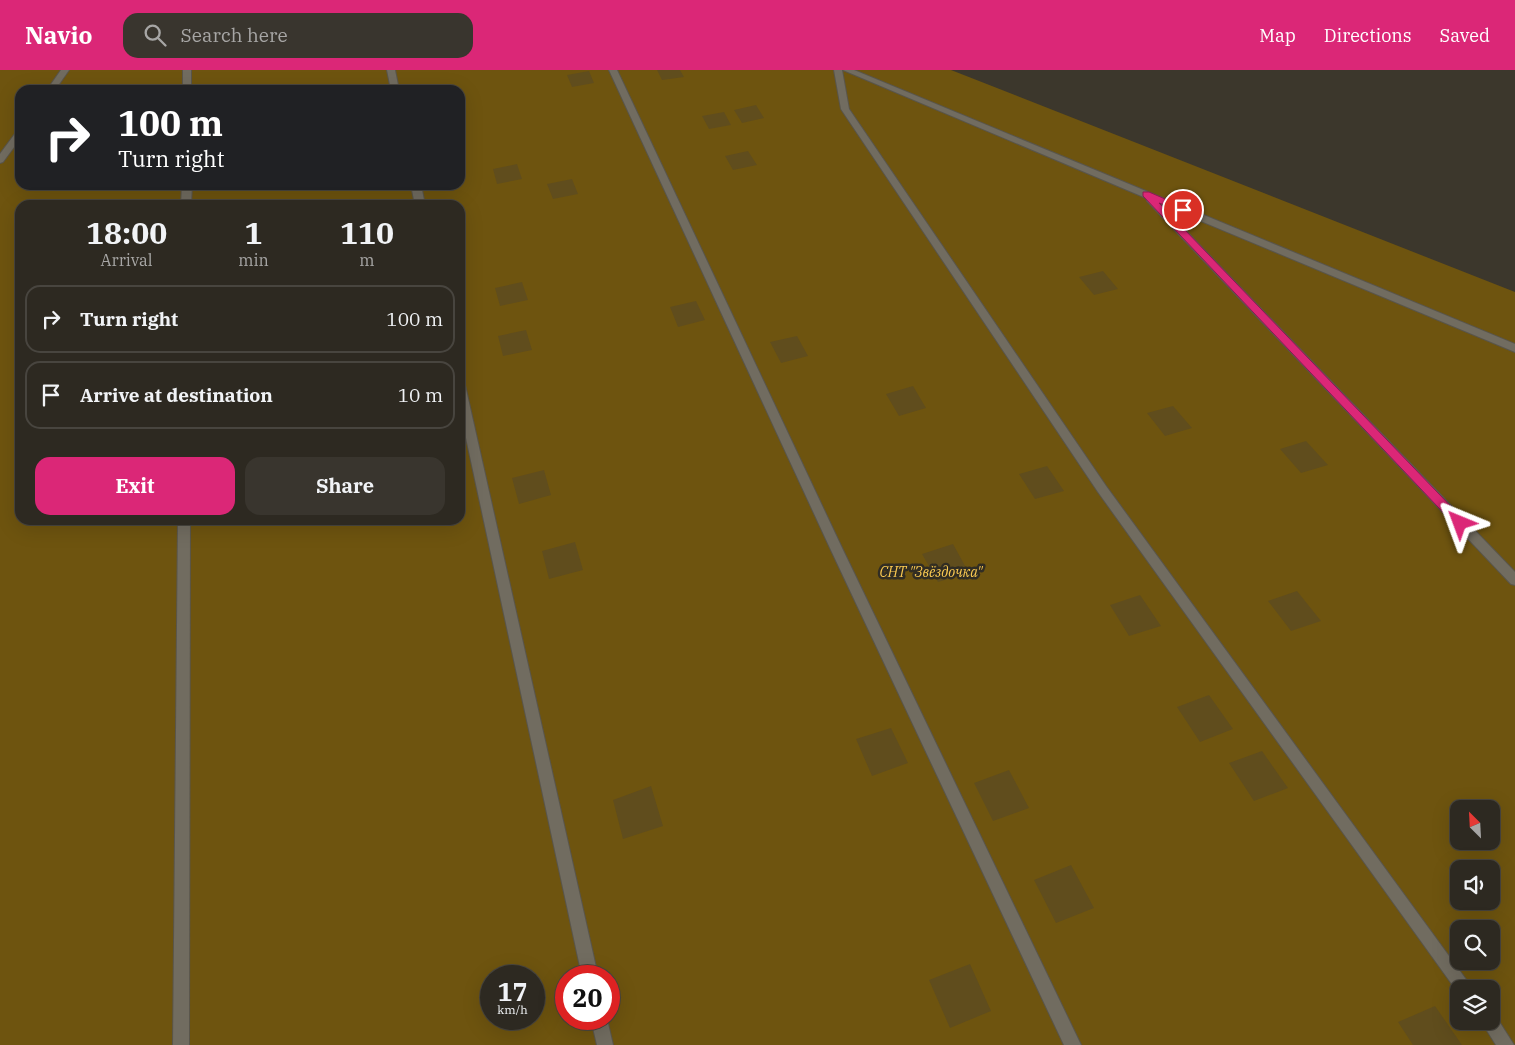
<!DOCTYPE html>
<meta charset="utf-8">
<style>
body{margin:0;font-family:"IBM Plex Serif",serif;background:#39352e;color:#f1f3f6;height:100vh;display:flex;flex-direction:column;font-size:19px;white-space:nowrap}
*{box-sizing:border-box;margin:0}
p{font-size:16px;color:#a7a6a5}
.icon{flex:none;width:28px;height:28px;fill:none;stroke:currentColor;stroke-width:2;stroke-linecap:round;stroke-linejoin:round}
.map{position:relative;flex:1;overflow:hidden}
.details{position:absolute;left:15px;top:130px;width:450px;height:325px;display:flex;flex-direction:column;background:#2d2921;border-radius:15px;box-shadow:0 5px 20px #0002,0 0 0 1px #48453f}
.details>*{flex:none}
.top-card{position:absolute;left:15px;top:15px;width:450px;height:105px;border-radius:15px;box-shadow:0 5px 20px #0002,0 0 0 1px #48453f;background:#202124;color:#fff;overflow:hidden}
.needle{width:32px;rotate:336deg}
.buttons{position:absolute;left:1450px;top:730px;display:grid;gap:10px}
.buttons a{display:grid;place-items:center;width:50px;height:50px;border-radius:10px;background:#2d2921;box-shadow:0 5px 20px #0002,0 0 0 1px #48453f;font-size:25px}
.speed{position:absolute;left:480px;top:895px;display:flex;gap:10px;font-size:25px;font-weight:700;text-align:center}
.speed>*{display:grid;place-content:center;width:65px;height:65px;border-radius:50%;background:#2d2921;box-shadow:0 5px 20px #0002,0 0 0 1px #48453f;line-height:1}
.speed small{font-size:12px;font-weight:400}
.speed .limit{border:8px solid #d22;background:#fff;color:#111}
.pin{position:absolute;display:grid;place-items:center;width:42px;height:42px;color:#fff;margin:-21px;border:2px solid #fff;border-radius:50%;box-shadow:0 1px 5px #0007}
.me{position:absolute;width:55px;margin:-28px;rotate:316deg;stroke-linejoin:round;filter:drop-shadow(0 0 4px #0008)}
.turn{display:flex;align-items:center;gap:18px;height:105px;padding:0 20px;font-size:22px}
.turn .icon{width:65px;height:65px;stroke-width:2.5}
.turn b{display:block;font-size:35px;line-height:42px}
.eta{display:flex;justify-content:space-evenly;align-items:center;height:85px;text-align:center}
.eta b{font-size:30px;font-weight:700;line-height:35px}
.button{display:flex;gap:10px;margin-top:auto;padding:10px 20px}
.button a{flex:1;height:58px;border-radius:15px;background:#db2777;color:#fff;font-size:20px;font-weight:700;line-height:58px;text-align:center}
.button a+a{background:#39352e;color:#f1f3f6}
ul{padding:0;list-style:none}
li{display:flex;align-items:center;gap:15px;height:68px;margin:0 10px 8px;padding:0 10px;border:2px solid #48453f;border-radius:15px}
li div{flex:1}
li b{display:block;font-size:19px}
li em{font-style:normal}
header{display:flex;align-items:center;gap:30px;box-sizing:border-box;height:70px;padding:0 25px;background:#db2777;color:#fff}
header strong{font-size:24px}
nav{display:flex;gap:28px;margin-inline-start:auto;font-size:18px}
.search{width:350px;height:45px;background:#39352e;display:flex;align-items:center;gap:12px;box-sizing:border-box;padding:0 18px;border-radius:15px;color:#a7a6a5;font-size:19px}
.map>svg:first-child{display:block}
.green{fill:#6e540f;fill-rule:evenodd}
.building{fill:#604d1d}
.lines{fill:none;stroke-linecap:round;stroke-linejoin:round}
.service-casing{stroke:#59554b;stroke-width:2}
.service{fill:#716c60;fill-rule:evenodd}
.route{fill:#db2777;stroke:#8e194d}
.labels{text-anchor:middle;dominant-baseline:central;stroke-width:5;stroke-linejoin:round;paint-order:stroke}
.park-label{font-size:14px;font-style:italic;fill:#fbca51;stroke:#312d23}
</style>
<header>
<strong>Navio</strong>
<div class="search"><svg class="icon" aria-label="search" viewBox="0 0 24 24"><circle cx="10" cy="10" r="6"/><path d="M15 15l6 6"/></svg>Search here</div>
<nav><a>Map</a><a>Directions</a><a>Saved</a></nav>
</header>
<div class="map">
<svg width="1515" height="975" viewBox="0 0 1515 975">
<rect width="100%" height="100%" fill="#3c372c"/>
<path class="green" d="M 0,0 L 951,0 L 1515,222 L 1515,975 L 0,975 ZM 20,20 L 460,20 L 460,115 L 20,115 ZM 20,135 L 460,135 L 460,450 L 20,450 ZM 1459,739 L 1491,739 L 1491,771 L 1459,771 ZM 1459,799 L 1491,799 L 1491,831 L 1459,831 ZM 1459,859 L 1491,859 L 1491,891 L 1459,891 ZM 491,906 L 534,906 L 534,949 L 491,949 ZM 566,906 L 609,906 L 609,949 L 566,949 ZM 1459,919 L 1491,919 L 1491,951 L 1459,951 Z"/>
<path class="building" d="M 657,0 L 680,0 L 684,7 L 662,10 Z
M 589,1 L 594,13 L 572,17 L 567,5 Z
M 756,35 L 764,48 L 742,53 L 734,40 Z
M 724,42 L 731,55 L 709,59 L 702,46 Z
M 748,81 L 757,95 L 733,100 L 725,86 Z
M 517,94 L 522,109 L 497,114 L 493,99 Z
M 572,109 L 578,124 L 553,129 L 547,114 Z
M 1103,201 L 1118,219 L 1094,225 L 1079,207 Z
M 522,212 L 528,230 L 500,236 L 495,218 Z
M 696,231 L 705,250 L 678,257 L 670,237 Z
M 526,260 L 532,280 L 503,286 L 498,266 Z
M 797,266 L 808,286 L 781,293 L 770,272 Z
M 913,316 L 926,338 L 899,346 L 886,324 Z
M 1173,336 L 1192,358 L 1165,366 L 1147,343 Z
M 1306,371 L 1328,395 L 1301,403 L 1280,379 Z
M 1047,396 L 1064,421 L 1035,429 L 1019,404 Z
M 544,400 L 551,425 L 519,434 L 512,408 Z
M 575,472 L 583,500 L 549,509 L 542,481 Z
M 953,474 L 969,503 L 938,512 L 922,484 Z
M 1297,521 L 1321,551 L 1291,561 L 1268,531 Z
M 1140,525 L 1161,556 L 1129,566 L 1110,535 Z
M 1209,625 L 1233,659 L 1200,672 L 1177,637 Z
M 891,658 L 908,693 L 872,706 L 856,669 Z
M 1262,681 L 1288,718 L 1254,731 L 1229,693 Z
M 1009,700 L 1029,738 L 993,751 L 974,713 Z
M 651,716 L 663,756 L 623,769 L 613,730 Z
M 1071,795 L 1094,838 L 1056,853 L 1034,810 Z
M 970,894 L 991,941 L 950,958 L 929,910 Z
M 1435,936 L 1462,975 L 1413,975 L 1398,952 Z"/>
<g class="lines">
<g class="service-casing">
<path id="service" d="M 61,0 L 69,0 L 55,20 L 47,20 Z
M 183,0 L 191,0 L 191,20 L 183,20 Z
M 387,0 L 395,0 L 399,20 L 391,20 Z
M 609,0 L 617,0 L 842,478 L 1081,975 L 1064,975 L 830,478 Z
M 834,0 L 842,0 L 849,39 L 1106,416 L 1473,919 L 1459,919 L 1459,924 L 1098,422 L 841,39 Z
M 843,0 L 854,0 L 1515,274 L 1515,282 L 1160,134 L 1515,502 L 1515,515 L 1511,514 L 1147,131 L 1146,128 Z
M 20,60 L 20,69 L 3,92 L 0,93 L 0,84 L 17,61 Z
M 182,115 L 192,115 L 191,135 L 181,135 Z
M 411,115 L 421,115 L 425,135 L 415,135 Z
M 460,311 L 465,315 L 598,906 L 582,906 L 460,340 Z
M 178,450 L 190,450 L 189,975 L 173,975 Z
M 1491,944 L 1495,945 L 1514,975 L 1496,975 L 1481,951 L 1491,951 Z
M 591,949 L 607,949 L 613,975 L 597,975 Z"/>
</g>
<use href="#service" class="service"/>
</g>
<path class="route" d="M 1143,122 L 1149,122 L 1186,138 L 1186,142 L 1183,142 L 1159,133 L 1464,450 L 1466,453 L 1464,456 L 1456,456 L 1143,126 Z"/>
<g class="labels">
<g class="park-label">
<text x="931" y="502">СНТ "Звёздочка"</text>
</g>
</g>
</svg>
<div class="buttons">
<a><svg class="needle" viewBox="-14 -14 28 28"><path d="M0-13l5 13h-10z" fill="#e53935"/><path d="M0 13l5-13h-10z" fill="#a7a6a5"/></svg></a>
<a><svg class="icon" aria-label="sound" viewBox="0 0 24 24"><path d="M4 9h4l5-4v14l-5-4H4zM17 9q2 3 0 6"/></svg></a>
<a><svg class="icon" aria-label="search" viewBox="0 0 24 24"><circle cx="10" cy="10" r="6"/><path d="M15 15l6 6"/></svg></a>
<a><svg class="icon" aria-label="layers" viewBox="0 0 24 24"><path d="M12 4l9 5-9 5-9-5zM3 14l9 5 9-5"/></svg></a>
</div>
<div class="speed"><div>17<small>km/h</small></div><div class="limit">20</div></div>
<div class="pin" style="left:1183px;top:140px;background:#d93025"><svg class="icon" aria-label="arrive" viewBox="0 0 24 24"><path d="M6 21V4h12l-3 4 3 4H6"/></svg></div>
<svg class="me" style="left:1460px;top:453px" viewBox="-20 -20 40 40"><path d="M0-17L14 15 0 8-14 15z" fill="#db2777" stroke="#fff" stroke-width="4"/></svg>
<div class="top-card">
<div class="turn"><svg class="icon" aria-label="right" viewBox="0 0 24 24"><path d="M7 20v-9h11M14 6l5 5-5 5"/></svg><div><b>100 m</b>Turn right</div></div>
</div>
<section class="details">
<div class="eta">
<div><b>18:00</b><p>Arrival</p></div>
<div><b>1</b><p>min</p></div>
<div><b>110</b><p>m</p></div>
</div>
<ul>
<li><svg class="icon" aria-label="right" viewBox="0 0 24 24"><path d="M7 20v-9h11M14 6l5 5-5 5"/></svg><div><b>Turn right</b></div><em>100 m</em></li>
<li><svg class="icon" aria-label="arrive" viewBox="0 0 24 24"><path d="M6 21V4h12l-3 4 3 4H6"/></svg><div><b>Arrive at destination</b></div><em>10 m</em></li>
</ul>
<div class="button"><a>Exit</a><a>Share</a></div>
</section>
</div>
